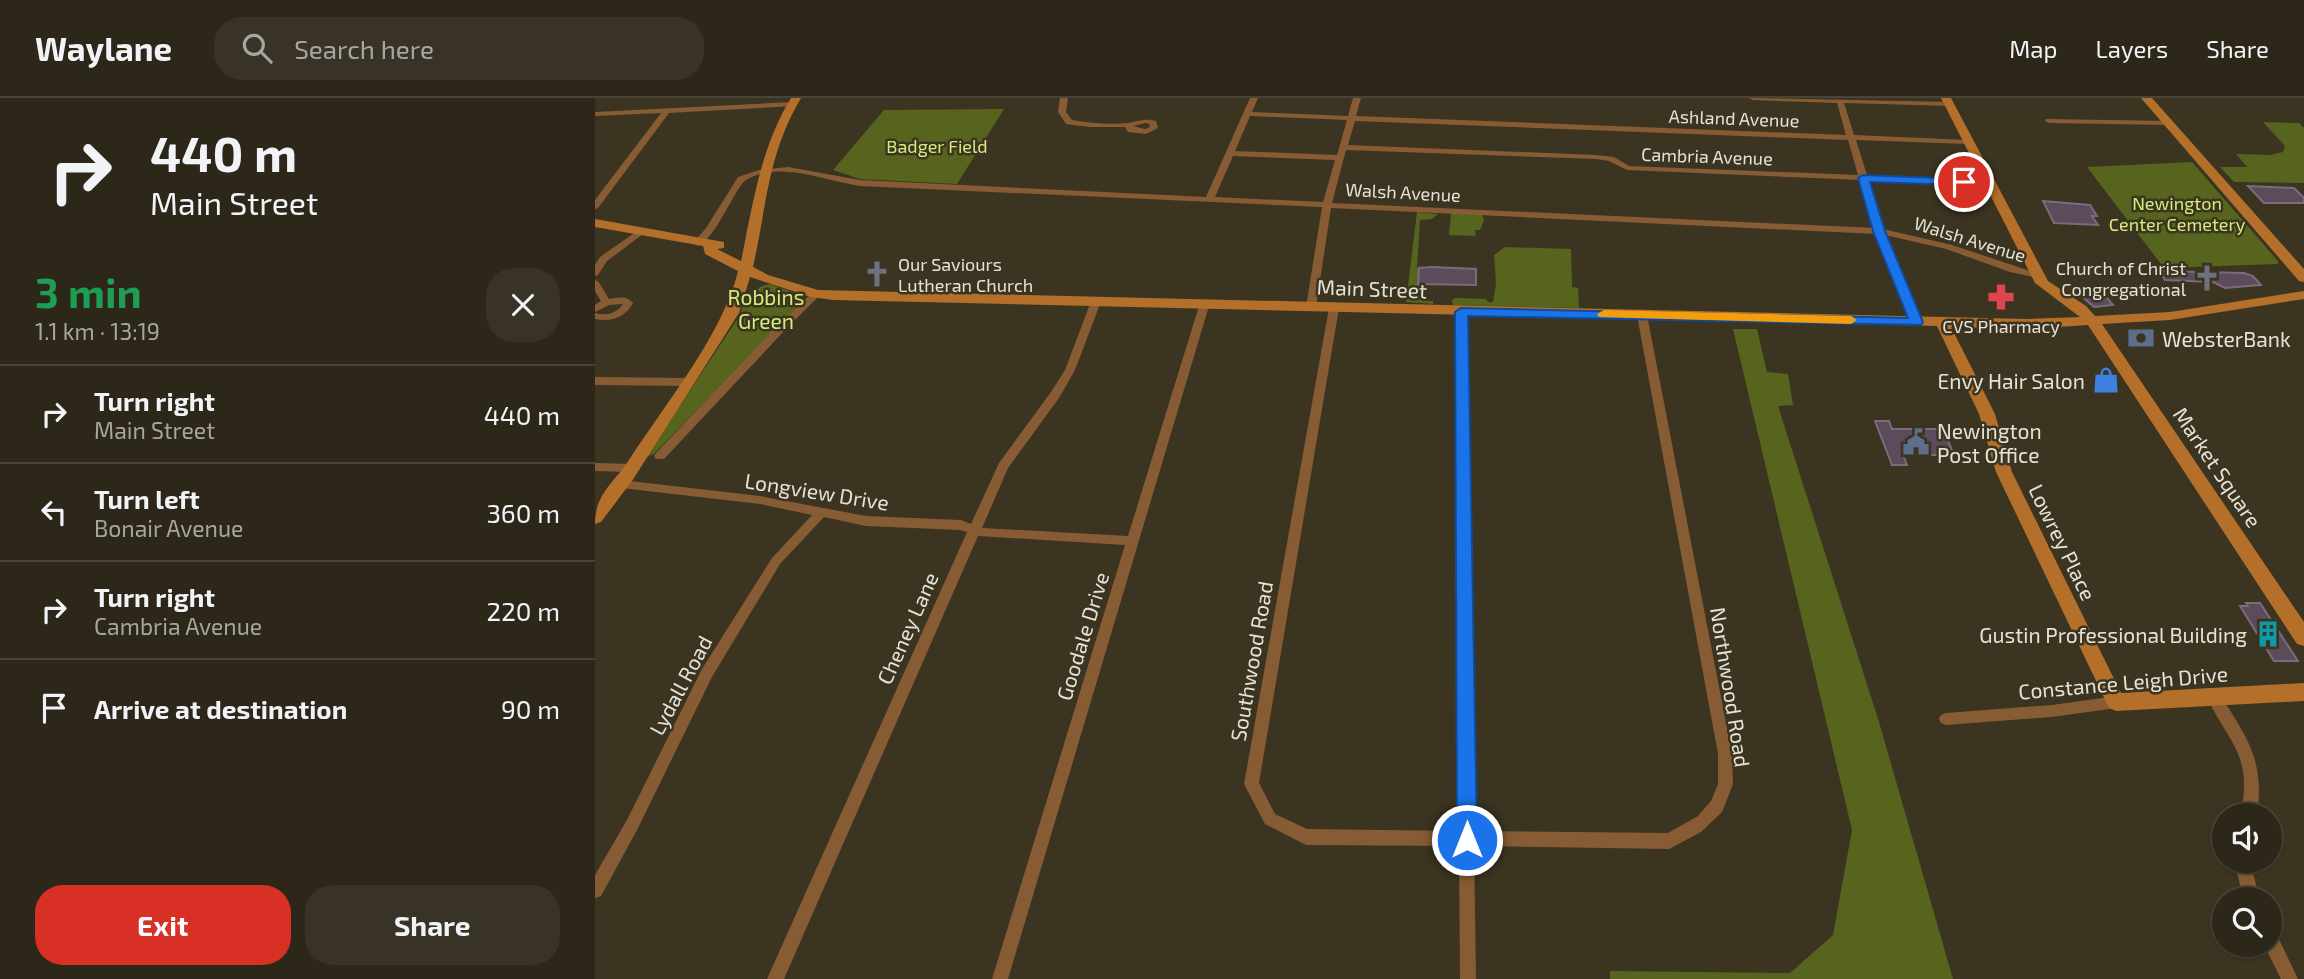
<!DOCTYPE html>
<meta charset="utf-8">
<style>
body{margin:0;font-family:"Exo 2",sans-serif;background:#383326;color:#f1f3f6;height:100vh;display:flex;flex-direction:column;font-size:26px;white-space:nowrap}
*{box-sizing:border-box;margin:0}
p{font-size:23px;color:#a6a5a2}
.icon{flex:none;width:38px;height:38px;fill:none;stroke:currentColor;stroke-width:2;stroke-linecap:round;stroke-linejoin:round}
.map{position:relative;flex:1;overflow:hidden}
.details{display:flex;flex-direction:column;background:#2c2719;width:595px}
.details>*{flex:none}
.banner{background:#2c2719;color:#f1f3f6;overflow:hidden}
.buttons{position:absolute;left:1617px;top:705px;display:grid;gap:14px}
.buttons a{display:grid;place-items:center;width:70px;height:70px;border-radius:50%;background:#2c2719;box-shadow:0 2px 5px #0004,0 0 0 2px #484438;font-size:35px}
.pin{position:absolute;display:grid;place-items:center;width:60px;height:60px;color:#fff;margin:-30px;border:4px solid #fff;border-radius:50%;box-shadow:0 2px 7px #0007}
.me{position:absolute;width:77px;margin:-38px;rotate:0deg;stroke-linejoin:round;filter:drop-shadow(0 0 5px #0008)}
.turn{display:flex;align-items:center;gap:24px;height:147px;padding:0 35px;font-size:32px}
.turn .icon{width:91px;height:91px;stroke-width:2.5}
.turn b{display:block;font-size:49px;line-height:60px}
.round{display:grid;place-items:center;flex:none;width:74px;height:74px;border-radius:28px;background:#383326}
.head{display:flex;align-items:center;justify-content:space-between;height:119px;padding:0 35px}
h1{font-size:42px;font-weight:700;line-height:52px;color:#1e9e55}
.action{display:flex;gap:14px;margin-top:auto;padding:14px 35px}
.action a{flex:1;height:80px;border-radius:28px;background:#d93025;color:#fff;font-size:28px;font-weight:700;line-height:80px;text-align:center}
.action a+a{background:#383326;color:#f1f3f6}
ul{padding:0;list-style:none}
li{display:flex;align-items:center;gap:21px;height:98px;padding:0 35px;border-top:2px solid #484438}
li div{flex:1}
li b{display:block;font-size:26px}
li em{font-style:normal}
header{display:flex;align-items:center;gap:42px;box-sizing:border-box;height:98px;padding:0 35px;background:#2c2719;border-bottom:2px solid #484438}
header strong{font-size:33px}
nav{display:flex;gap:38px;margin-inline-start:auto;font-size:24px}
.search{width:490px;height:63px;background:#383326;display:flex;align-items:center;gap:18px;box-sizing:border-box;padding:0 24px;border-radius:28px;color:#a6a5a2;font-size:26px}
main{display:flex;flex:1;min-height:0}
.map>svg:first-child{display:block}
.green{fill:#57641e}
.building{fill:#5c4b5b;stroke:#7c6b7b;stroke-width:2}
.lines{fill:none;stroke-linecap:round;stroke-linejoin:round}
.street{fill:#875c34;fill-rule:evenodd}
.secondary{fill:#b46f2a;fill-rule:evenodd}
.route{fill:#1a73e8;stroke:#114b97;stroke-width:2}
.slow{fill:#f59e0b}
.labels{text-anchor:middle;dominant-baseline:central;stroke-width:5;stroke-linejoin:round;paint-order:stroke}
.far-street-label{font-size:18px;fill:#e6e2d6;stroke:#3b3421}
.far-park-label{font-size:18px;fill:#d4ee79;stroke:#3b3421}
.far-poi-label{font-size:18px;fill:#e6e2d6;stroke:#3b3421;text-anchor:start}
.street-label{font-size:21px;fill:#e6e2d6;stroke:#3b3421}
.park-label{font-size:21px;fill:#d4ee79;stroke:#3b3421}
.poi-label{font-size:21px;fill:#e6e2d6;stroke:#3b3421;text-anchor:start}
</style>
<header>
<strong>Waylane</strong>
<div class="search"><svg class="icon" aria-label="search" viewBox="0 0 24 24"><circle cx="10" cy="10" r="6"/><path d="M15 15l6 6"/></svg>Search here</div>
<nav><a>Map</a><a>Layers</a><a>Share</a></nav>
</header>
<main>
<section class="details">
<div class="banner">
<div class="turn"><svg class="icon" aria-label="right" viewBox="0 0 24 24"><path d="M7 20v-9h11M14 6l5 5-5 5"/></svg><div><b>440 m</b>Main Street</div></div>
</div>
<div class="head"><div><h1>3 min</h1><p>1.1 km · 13:19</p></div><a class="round"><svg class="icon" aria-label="close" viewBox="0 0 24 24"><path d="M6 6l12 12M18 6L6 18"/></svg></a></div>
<ul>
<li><svg class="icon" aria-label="right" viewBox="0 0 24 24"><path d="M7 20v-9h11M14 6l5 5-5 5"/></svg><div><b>Turn right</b><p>Main Street</p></div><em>440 m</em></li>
<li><svg class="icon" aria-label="left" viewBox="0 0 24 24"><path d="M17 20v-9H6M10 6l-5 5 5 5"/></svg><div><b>Turn left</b><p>Bonair Avenue</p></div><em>360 m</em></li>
<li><svg class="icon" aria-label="right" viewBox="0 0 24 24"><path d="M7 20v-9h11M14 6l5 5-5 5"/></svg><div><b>Turn right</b><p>Cambria Avenue</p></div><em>220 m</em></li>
<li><svg class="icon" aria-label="arrive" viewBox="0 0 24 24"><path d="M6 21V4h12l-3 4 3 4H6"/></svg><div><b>Arrive at destination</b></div><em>90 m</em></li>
</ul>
<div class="action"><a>Exit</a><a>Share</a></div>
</section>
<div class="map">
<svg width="1709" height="881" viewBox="0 0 1709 881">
<rect width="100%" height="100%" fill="#3b3421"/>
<path class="green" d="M 409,11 L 362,86 L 265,81 L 238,72 L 289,12 Z
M 1668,24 L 1704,25 L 1709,30 L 1709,85 L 1639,84 L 1625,69 L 1652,69 L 1641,56 L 1675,57 L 1688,54 L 1690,48 Z
M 1597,64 L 1683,163 L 1683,166 L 1569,170 L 1492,69 Z
M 822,114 L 843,116 L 837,121 L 825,122 L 822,170 L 824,170 L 823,186 L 829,186 L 827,203 L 838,203 L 838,206 L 811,204 Z
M 856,115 L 887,116 L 889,122 L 885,132 L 880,132 L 881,138 L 854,137 Z
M 910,149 L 976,151 L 977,189 L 983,190 L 984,210 L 858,207 L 857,202 L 861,200 L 891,201 L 893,204 L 898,204 L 901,186 L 899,157 Z
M 175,186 L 208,198 L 207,204 L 59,356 L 51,359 L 145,217 C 151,199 156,190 175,186 Z
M 1138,231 L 1162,231 L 1172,274 L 1193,276 L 1198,307 L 1183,308 L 1284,624 L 1358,881 L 1015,881 L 1015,873 L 1195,875 L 1238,837 L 1257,732 Z"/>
<path class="building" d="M 1653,88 L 1699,90 L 1709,100 L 1709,105 L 1669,105 Z
M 1448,103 L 1495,107 L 1502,118 L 1497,118 L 1503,127 L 1459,125 Z
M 837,169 L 881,171 L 881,187 L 823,186 L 824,170 Z
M 1564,173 L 1649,175 L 1658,178 L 1666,187 L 1630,190 L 1618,184 L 1570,182 Z
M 1500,191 L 1505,192 L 1518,207 L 1499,209 L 1479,192 Z
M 1280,323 L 1294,323 L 1297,331 L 1348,331 L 1359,357 L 1308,357 L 1312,367 L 1297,367 Z
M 1651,505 L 1665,505 L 1703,563 L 1679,563 L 1645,508 L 1653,508 Z"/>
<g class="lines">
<path class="street" d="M 465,0 L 473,0 L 471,14 L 477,22 C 495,25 515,27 533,25 C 544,23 550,20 561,23 L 563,30 L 551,36 L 533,34 L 530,29 L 494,29 L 471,26 L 463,14 ZM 551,25 L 554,26 L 555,29 L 550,31 L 538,28 Z
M 655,0 L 663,0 L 657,14 L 753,18 L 758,0 L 766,0 L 761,18 L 1251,37 L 1242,5 L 1158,2 L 1154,0 L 1355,4 L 1358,4 L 1358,8 L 1249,5 L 1259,37 L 1373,42 L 1377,44 L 1373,46 L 1261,42 L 1272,77 L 1394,82 L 1398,85 L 1394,88 L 1273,83 L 1288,131 L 1357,147 L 1447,177 L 1442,180 L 1415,174 L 1351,151 L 1290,137 L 1326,224 L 1321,227 L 1316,224 L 1281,136 L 736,110 L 721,209 L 716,212 L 711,209 L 727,109 L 265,88 C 230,83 185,62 151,82 C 144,87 138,101 133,109 C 125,122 117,140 103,148 L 98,145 L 111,130 L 143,79 L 164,72 L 193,69 L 265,82 L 611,99 ZM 655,18 L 752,22 L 742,57 L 640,53 ZM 760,23 L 1253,42 L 1263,77 L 1034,68 L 1019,59 L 1001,57 L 753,47 ZM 751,52 L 1001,61 L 1014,63 L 1032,72 L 1265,82 L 1279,130 L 737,105 ZM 638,58 L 740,62 L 728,104 L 620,99 Z
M 197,4 L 200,4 L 200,8 L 74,15 L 3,110 L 0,111 L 0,102 L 66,15 L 0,18 L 0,14 Z
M 1451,21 L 1574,23 L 1578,25 L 1574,27 L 1454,25 L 1450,23 Z
M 45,131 L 50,134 L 48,136 L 12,163 L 3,177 L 0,178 L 0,167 L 5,159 Z
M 0,182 L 3,183 L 14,201 C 23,200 31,197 38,205 C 30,220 16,224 0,221 L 0,215 C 11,218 21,216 28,206 L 14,207 L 0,214 L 0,207 L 6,203 L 0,193 Z
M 221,193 L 226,196 L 191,231 L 69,361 L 61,361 L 59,358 L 61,355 L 183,227 L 218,194 Z
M 500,203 L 505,206 L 480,272 L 464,300 L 413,370 L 387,430 L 533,438 L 604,208 L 609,205 L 614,208 L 413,881 L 397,881 L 530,447 L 383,438 L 189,881 L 172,881 L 372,434 L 365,432 L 271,428 L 229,419 L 185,466 L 117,579 L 42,732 L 6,798 L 0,800 L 0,777 L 32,722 L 107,571 L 177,460 L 217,417 L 165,406 L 26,390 L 20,386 L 22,383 L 26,382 L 165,398 L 271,418 L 366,422 L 376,426 L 404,365 L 456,294 L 470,272 L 495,206 Z
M 739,207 L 744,210 L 664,685 L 680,716 L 712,731 L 864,733 L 861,214 L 866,211 L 871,214 L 879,733 L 1073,735 L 1103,718 L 1116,703 L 1123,686 L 1123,656 L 1042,217 L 1047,214 L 1052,217 L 1137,656 L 1138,686 L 1127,714 L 1106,734 L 1074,751 L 879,748 L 881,881 L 865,881 L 864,748 L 711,747 L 670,726 L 649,686 L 734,210 Z
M 0,279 L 93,280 L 98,284 L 93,288 L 0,287 Z
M 0,365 L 37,366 L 43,370 L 37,374 L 0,373 Z
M 1618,592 L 1623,594 C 1652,639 1670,661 1662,718 L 1646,718 C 1657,654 1636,649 1611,598 L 1613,594 Z
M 1521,598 L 1526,600 L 1528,604 L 1526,608 L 1521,610 L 1457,619 L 1351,627 L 1346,625 L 1344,621 L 1346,617 L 1351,615 L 1457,607 Z
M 1639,763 L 1655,763 L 1665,802 L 1649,802 Z
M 1675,833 L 1681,835 L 1703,881 L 1686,881 L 1669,847 L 1675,847 Z"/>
<path class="secondary" d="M 196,0 L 206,0 C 172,58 172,107 158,169 L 173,177 L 223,192 L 1432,221 L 1485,219 L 1440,185 L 1346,0 L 1356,0 L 1453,183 L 1491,208 L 1500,218 L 1575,214 L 1709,193 L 1709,201 L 1575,222 L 1507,226 L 1709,524 L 1709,548 L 1702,546 L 1493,227 L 1432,231 L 1356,229 L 1400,316 L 1417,374 L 1526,595 L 1709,585 L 1709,603 L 1521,613 L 1514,610 L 1401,374 L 1384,316 L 1342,228 L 238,202 L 216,199 L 155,179 L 144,215 L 37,383 L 6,424 L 0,426 C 0,396 18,386 34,362 C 70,306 128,236 143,173 L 110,156 L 108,148 L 0,129 L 0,121 L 129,144 L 129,150 L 122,151 L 146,163 C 158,106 165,51 196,0 Z
M 1546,0 L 1557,0 L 1709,171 L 1709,184 L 1704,183 Z"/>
</g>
<path class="route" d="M 1268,77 L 1369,81 L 1374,84 L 1369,87 L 1275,84 L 1290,133 L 1328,224 L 1326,227 L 873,218 L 882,742 L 879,749 L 872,752 L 865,749 L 862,742 L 860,214 L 866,210 L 1313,220 L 1278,133 L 1263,80 Z"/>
<path class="slow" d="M 1009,212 L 1256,218 L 1262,222 L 1256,226 L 1004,219 L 1002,216 Z"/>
<defs>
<g id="church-bare" transform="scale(2.1)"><path d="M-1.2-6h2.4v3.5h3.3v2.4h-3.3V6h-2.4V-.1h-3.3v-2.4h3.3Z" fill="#6b7280" stroke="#3b3421" stroke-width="2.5" paint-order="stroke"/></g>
<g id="pharmacy-bare" transform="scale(2.1)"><path d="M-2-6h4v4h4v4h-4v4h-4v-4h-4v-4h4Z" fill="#e0444e" stroke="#3b3421" stroke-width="2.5" paint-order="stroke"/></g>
<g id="bank-bare" transform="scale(2.1)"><path d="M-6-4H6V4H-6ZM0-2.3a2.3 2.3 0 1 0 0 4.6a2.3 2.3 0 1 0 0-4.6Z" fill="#5c6f8a" stroke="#3b3421" stroke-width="2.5" paint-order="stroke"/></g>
<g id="shop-bare" transform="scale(2.1)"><path d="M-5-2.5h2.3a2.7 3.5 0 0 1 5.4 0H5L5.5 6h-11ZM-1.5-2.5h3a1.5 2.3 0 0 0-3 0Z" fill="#3f7fe0" stroke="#3b3421" stroke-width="2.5" paint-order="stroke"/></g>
<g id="civic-bare" transform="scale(2.1)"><path d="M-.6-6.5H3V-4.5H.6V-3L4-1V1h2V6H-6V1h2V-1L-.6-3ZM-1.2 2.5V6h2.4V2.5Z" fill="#5c6f8a" stroke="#3b3421" stroke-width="2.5" paint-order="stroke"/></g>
<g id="building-bare" transform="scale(2.1)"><path d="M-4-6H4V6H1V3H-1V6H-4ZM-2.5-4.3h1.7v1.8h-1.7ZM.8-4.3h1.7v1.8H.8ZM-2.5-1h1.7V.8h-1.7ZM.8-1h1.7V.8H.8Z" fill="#0f9aa8" stroke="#3b3421" stroke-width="2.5" paint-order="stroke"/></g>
</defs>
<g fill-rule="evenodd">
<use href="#church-bare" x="282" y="176"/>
<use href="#church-bare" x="1612" y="180"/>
<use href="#pharmacy-bare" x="1406" y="199"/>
<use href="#bank-bare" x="1546" y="240"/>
<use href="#shop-bare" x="1511" y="282"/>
<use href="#civic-bare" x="1321" y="344"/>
<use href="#building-bare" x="1673" y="536"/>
</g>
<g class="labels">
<g class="far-street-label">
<text transform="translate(1139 20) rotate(2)">Ashland Avenue</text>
<text transform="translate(1112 58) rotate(2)">Cambria Avenue</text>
<text transform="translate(808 94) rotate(3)">Walsh Avenue</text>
<text transform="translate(1375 141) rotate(17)">Walsh Avenue</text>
</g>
<g class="far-park-label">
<text x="342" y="48">Badger Field</text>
<text x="1582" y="105">Newington<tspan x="1582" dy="21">Center Cemetery</tspan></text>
</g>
<g class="far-poi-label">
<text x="303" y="166">Our Saviours<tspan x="303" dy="21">Lutheran Church</tspan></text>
<text x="1591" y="170" text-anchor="end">Church of Christ<tspan x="1591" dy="21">Congregational</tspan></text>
<text x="1406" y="228" text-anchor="middle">CVS Pharmacy</text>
</g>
<g class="street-label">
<text transform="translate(777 190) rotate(2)">Main Street</text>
<text transform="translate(1623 369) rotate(56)">Market Square</text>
<text transform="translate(222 393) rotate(9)">Longview Drive</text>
<text transform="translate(1468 444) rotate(64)">Lowrey Place</text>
<text transform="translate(312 530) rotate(-66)">Cheney Lane</text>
<text transform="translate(487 538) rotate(-73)">Goodale Drive</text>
<text transform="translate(656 563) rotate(-80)">Southwood Road</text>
<text transform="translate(1528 584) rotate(-5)">Constance Leigh Drive</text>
<text transform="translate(85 587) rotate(-62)">Lydall Road</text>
<text transform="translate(1136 589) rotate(81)">Northwood Road</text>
</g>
<g class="park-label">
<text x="171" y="198">Robbins<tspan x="171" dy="24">Green</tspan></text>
</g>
<g class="poi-label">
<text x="1567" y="240">WebsterBank</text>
<text x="1490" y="282" text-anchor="end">Envy Hair Salon</text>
<text x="1342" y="332">Newington<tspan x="1342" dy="24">Post Office</tspan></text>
<text x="1652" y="536" text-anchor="end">Gustin Professional Building</text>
</g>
</g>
</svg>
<div class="buttons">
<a><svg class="icon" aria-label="sound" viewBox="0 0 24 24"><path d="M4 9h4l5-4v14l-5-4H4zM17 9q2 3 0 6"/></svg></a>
<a><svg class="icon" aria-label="search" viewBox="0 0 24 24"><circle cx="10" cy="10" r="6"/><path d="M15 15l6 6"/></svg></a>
</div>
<div class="pin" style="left:1369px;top:84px;background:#d93025"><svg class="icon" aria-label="arrive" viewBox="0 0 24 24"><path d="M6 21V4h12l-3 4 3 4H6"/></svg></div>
<svg class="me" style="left:872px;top:742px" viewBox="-20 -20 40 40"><circle r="17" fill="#1a73e8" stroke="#fff" stroke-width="3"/><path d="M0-11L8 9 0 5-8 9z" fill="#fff"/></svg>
</div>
</main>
